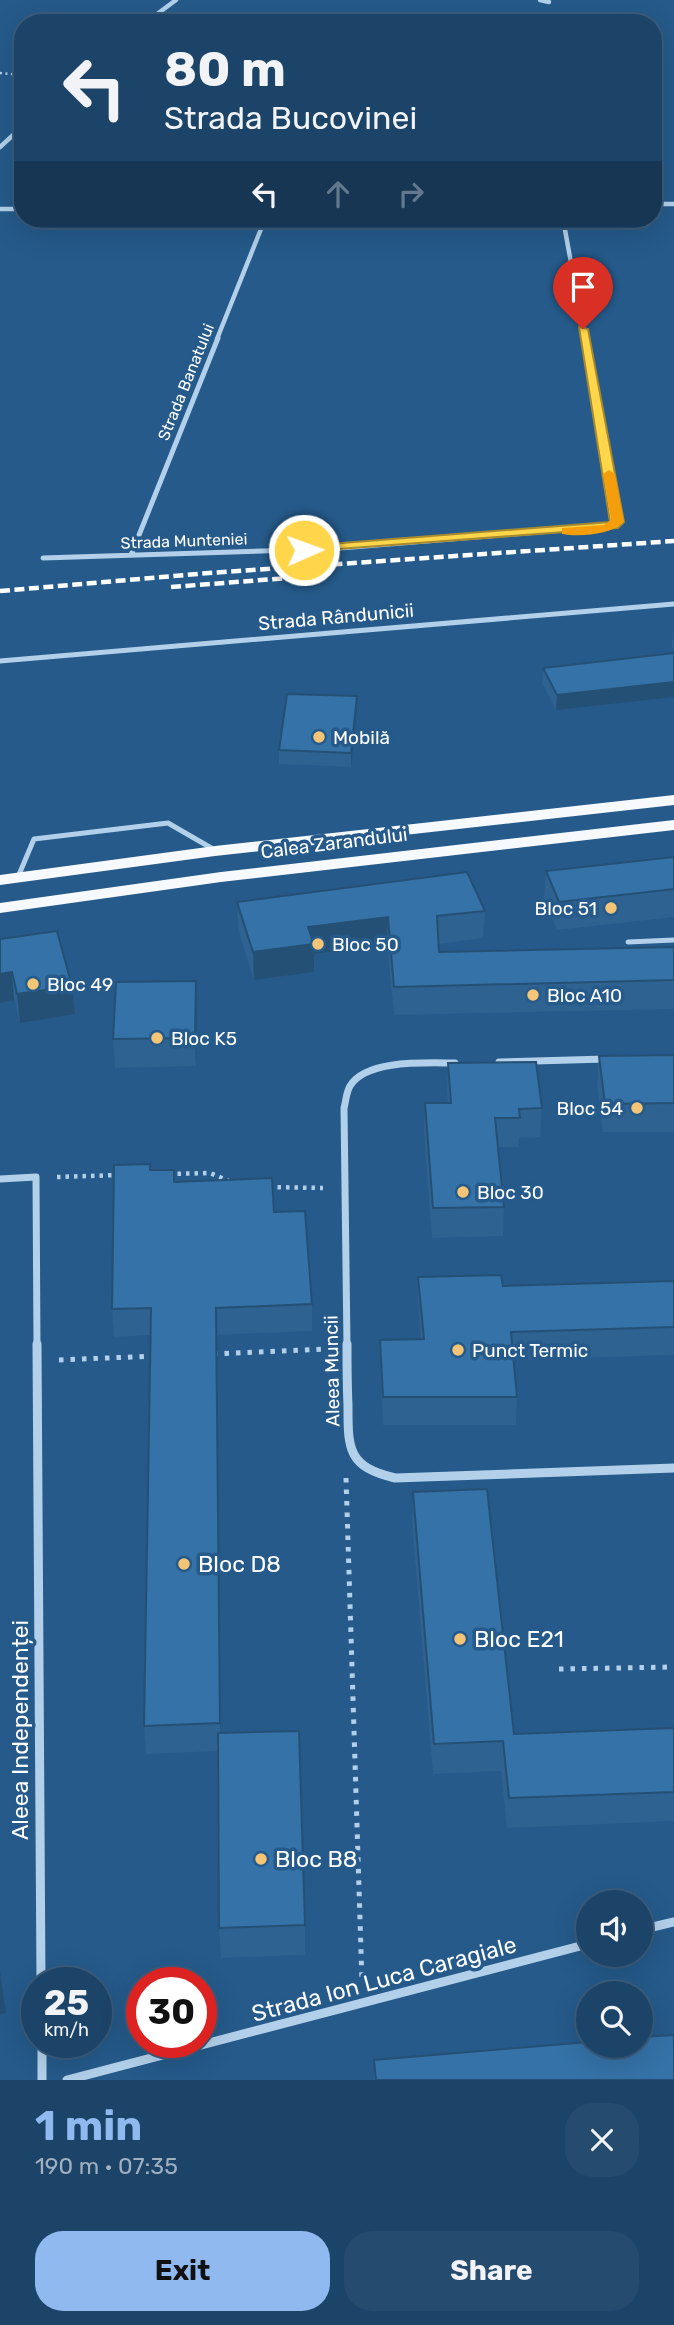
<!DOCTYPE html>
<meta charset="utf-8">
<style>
body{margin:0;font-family:Rubik,sans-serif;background:#254b6e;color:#f1f3f6;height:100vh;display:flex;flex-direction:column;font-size:26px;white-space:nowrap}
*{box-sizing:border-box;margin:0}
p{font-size:23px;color:#a0b0c0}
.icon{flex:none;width:38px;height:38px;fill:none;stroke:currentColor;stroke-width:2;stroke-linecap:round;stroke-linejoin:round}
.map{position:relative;height:2080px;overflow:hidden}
.side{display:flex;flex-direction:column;background:#1c4468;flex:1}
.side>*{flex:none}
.hud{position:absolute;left:14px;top:14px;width:648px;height:214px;border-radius:28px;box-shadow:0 7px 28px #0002,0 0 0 2px #3a5c7c;background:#1c4468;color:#f1f3f6;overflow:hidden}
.fabs{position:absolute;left:576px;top:1890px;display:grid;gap:14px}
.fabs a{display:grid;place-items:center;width:77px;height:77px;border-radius:50%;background:#1c4468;box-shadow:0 7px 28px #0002,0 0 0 2px #3a5c7c;font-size:35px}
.speed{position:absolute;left:21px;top:1967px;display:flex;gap:14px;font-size:35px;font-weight:700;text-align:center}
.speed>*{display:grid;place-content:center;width:91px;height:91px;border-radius:50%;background:#1c4468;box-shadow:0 7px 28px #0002,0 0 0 2px #3a5c7c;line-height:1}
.speed small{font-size:18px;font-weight:400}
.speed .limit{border:10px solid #d22;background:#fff;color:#111}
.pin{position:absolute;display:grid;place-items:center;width:60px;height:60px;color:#fff;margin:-72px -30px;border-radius:50% 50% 50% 0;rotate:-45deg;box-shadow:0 0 7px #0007}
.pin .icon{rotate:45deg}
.me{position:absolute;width:77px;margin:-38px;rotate:88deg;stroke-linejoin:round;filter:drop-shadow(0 0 5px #0008)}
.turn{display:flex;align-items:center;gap:24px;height:147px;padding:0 35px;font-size:32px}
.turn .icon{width:91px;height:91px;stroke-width:2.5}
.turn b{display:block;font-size:49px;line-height:60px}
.lanes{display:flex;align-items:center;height:66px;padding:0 35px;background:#0003;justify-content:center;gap:35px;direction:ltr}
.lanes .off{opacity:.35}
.round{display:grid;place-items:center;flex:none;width:74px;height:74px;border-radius:28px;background:#254b6e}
.overview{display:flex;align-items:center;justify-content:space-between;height:119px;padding:0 35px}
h1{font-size:42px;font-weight:700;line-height:52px;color:#90b9f0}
.button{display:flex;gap:14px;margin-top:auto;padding:14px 35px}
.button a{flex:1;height:80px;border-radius:28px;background:#90b9f0;color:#111;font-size:28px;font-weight:700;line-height:80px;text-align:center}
.button a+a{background:#254b6e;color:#f1f3f6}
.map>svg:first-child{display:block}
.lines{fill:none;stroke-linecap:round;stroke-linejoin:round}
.path-far2{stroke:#b2d0ea;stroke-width:2.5;stroke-dasharray:2 3.5;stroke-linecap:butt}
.path-far1{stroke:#b2d0ea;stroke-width:4.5;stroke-dasharray:3.5 5;stroke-linecap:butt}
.path{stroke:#b2d0ea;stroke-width:5;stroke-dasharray:4.5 7;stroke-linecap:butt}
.service{stroke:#b2d0ea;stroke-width:5}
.minor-far3{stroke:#b2d0ea;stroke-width:4.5}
.minor-far2{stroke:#b2d0ea;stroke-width:5}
.minor-far1{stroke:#b2d0ea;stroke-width:7}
.minor{stroke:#b2d0ea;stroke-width:9}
.primary{fill:#f6fafe;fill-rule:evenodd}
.rail{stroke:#fff;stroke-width:4.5;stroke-dasharray:10 4.5;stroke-linecap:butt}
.wall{fill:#2e6290}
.shaded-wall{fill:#255075}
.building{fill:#3572a7;stroke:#255075;stroke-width:2}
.route{fill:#ffd54a;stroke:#a68a30;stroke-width:2}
.slow{fill:#f59e0b}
.poi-dot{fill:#f4c576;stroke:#255a8a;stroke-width:2.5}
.labels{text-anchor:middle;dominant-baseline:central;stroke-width:7;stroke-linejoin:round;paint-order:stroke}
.far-street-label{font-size:16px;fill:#fff;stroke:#255a8a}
.street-label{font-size:19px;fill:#fff;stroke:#255a8a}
.poi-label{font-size:19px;fill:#fff;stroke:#255a8a;text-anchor:start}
.near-poi-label{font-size:23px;fill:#fff;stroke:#255a8a;text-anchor:start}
.near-street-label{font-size:23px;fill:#fff;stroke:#255a8a}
</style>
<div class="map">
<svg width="674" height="2080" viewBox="0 0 674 2080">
<rect width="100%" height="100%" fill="#255a8a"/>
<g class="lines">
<path class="path-far2" d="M 0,73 L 23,75"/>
<path class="path-far1" d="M 169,1174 L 210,1173 L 229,1181
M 57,1177 L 119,1175
M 269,1187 L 323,1188"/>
<path class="path" d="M 213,1354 L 327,1349
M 59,1360 L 155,1356
M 346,1478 L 362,1983
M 559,1669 L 674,1667"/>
<path class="service" d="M 18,877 L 34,839 L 168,823 L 213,849
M 628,942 L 674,940"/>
<path class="minor-far3" d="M 540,0 L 549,2
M 145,23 L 176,0
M 0,147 L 23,126
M 653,204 L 674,204
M 0,209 L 23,209
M 563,219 L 585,339
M 217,339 L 265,219"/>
<path class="minor-far2" d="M 131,555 L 218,338
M 43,558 L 328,549 L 614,526 L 618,522 L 585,338
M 0,661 L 674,604"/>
<path class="minor-far1" d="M 499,1062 L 606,1059
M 0,1179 L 36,1177 L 37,1346
M 347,1346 L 344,1108 C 346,1101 346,1093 350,1086 C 366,1059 427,1063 455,1063"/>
<path class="minor" d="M 37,1344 L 41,1983
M 347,1344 C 347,1364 347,1385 348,1405 C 348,1448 347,1467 395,1478 L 674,1468
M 640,1930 L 674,1922
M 42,2042 L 42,2080
M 67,2080 L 588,1944"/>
<path class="primary" d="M 674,795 L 674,805 L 215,856 L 0,885 L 0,875 L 215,846 Z
M 674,820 L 674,830 L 221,882 L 0,913 L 0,903 L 221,872 Z"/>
<path class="rail" d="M 171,587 L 314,576
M 0,591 L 209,573 L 674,541"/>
</g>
<path class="wall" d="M 673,631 L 674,631 L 674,651 L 672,646 Z
M 674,653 L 556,710 L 542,683 L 543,668 Z
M 357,710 L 351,767 L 279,764 L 279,750 Z
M 674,857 L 674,917 L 557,930 L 544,899 L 546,871 Z
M 237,902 L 485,911 L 483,938 L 439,944 L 439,952 L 674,947 L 674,1009 L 394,1015 L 387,945 L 314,954 L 314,972 L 254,980 L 238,929 Z
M 0,939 L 72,986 L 75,1014 L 20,1023 Z
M 197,1009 L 196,1066 L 115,1068 L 113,1039 Z
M 674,1055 L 674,1132 L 603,1132 L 597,1084 L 599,1056 Z
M 448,1063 L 542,1108 L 540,1137 L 519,1138 L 518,1147 L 498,1147 L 504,1207 L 503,1236 L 432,1238 L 424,1132 L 425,1103 L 448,1103 L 447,1091 Z
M 151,1170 L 175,1182 L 274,1212 L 312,1304 L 312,1331 L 217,1335 L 221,1733 L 305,1925 L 305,1955 L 221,1958 L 219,1928 L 218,1751 L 146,1754 L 144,1726 L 150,1335 L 114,1337 L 112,1309 Z
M 418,1277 L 503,1286 L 674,1281 L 674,1355 L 513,1360 L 517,1397 L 516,1425 L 383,1425 L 380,1368 L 380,1340 L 421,1339 L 418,1304 Z
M 413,1492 L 514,1734 L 674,1728 L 674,1821 L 507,1828 L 501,1771 L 433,1774 L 412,1521 Z
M 374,2060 L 674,2080 L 374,2080 Z"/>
<path class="shaded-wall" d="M 674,682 L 674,697 L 556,710 L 557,695 Z
M 357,696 L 357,710 L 351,767 L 351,753 Z
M 388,917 L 387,945 L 314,954 L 314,972 L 254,980 L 253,952 L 308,927 Z
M 12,972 L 14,1000 L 0,1003 L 0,974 Z
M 196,981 L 197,1009 L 196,1066 L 195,1038 Z
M 72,986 L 75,1014 L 20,1023 L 17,994 Z
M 216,1308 L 217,1335 L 221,1751 L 220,1723 Z
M 0,1971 L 6,2013 L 0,2014 Z"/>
<path class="building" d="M 674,653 L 674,682 L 557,695 L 543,668 Z
M 287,694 L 357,696 L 351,753 L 279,750 Z
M 674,857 L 674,889 L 559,902 L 546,871 Z
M 467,872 L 485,911 L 437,916 L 439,952 L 674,947 L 674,980 L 394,987 L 388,917 L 308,927 L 314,944 L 253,952 L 237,902 Z
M 57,931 L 72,986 L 17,994 L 12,972 L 0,974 L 0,939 Z
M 196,981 L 195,1038 L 113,1039 L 116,982 Z
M 674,1055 L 674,1103 L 605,1104 L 599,1056 Z
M 536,1062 L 542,1108 L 519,1109 L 520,1118 L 495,1118 L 504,1207 L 433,1208 L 425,1103 L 451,1103 L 448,1063 Z
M 150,1164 L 150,1170 L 174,1170 L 174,1182 L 272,1178 L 274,1212 L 305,1211 L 312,1304 L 216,1308 L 220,1723 L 144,1726 L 151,1308 L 112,1309 L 114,1165 Z
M 501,1275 L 503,1286 L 674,1281 L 674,1327 L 511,1332 L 517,1397 L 383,1397 L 380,1340 L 424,1339 L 418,1277 Z
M 487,1489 L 514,1734 L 674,1728 L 674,1792 L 509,1798 L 503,1741 L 434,1744 L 413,1492 Z
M 299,1731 L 305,1925 L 219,1928 L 218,1733 Z
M 674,2035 L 674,2080 L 376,2080 L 374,2060 L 588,2042 L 588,2046 L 640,2046 L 640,2037 Z"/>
<path class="route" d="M 579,327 L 588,329 L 624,522 L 618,528 L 299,552 L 299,547 L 304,546 L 610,522 Z"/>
<path class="slow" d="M 609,470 L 615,474 L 624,522 C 610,535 580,537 562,534 L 562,528 L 604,525 L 611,520 L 603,474 Z"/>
<g class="poi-dot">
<circle cx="319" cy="737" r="7"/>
<circle cx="611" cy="908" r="7"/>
<circle cx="318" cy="944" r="7"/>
<circle cx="33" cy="984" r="7"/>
<circle cx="533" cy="995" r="7"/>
<circle cx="157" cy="1038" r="7"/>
<circle cx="637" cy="1108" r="7"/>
<circle cx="463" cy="1192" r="7"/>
<circle cx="458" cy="1350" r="7"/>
<circle cx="184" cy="1564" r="7"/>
<circle cx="460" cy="1639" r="7"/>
<circle cx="261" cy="1859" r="7"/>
</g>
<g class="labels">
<g class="far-street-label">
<text transform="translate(186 382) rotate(-68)">Strada Banatului</text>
<text transform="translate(184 541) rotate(-2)">Strada Munteniei</text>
</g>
<g class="street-label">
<text transform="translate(336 617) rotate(-5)">Strada Rândunicii</text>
<text transform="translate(334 843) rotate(-7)">Calea Zarandului</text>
<text transform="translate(332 1371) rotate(-91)">Aleea Muncii</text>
</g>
<g class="poi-label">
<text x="333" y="737">Mobilă</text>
<text x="597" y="908" text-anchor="end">Bloc 51</text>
<text x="332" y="944">Bloc 50</text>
<text x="47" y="984">Bloc 49</text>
<text x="547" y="995">Bloc A10</text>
<text x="171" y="1038">Bloc K5</text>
<text x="623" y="1108" text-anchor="end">Bloc 54</text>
<text x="477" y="1192">Bloc 30</text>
<text x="472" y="1350">Punct Termic</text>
</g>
<g class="near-poi-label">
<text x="198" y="1564">Bloc D8</text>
<text x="474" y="1639">Bloc E21</text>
<text x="275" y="1859">Bloc B8</text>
</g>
<g class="near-street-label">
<text transform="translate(20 1730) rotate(-90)">Aleea Independenței</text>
<text transform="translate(384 1979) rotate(-15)">Strada Ion Luca Caragiale</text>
</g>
</g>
</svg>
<div class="fabs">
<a><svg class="icon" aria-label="sound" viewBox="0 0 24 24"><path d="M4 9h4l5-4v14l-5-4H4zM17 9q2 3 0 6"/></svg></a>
<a><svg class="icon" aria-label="search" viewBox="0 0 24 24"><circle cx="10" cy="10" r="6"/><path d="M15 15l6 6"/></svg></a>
</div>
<div class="speed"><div>25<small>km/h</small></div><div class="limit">30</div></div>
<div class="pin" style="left:583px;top:329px;background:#d93025"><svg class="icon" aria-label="arrive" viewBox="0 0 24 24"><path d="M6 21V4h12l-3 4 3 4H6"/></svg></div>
<svg class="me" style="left:304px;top:550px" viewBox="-20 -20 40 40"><circle r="17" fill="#ffd54a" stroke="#fff" stroke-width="3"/><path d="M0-11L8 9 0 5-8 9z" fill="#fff"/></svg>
<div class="hud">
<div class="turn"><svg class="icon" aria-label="left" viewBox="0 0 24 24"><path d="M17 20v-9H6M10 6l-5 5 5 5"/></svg><div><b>80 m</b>Strada Bucovinei</div></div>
<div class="lanes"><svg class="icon" aria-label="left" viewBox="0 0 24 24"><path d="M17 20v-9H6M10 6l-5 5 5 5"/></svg><svg class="icon off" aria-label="ahead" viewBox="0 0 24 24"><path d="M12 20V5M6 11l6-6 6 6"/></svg><svg class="icon off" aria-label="right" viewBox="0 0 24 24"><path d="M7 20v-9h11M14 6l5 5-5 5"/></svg></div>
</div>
</div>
<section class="side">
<div class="overview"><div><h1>1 min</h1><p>190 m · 07:35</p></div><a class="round"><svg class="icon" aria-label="close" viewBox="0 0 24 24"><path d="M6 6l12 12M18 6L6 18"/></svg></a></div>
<div class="button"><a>Exit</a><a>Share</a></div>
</section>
